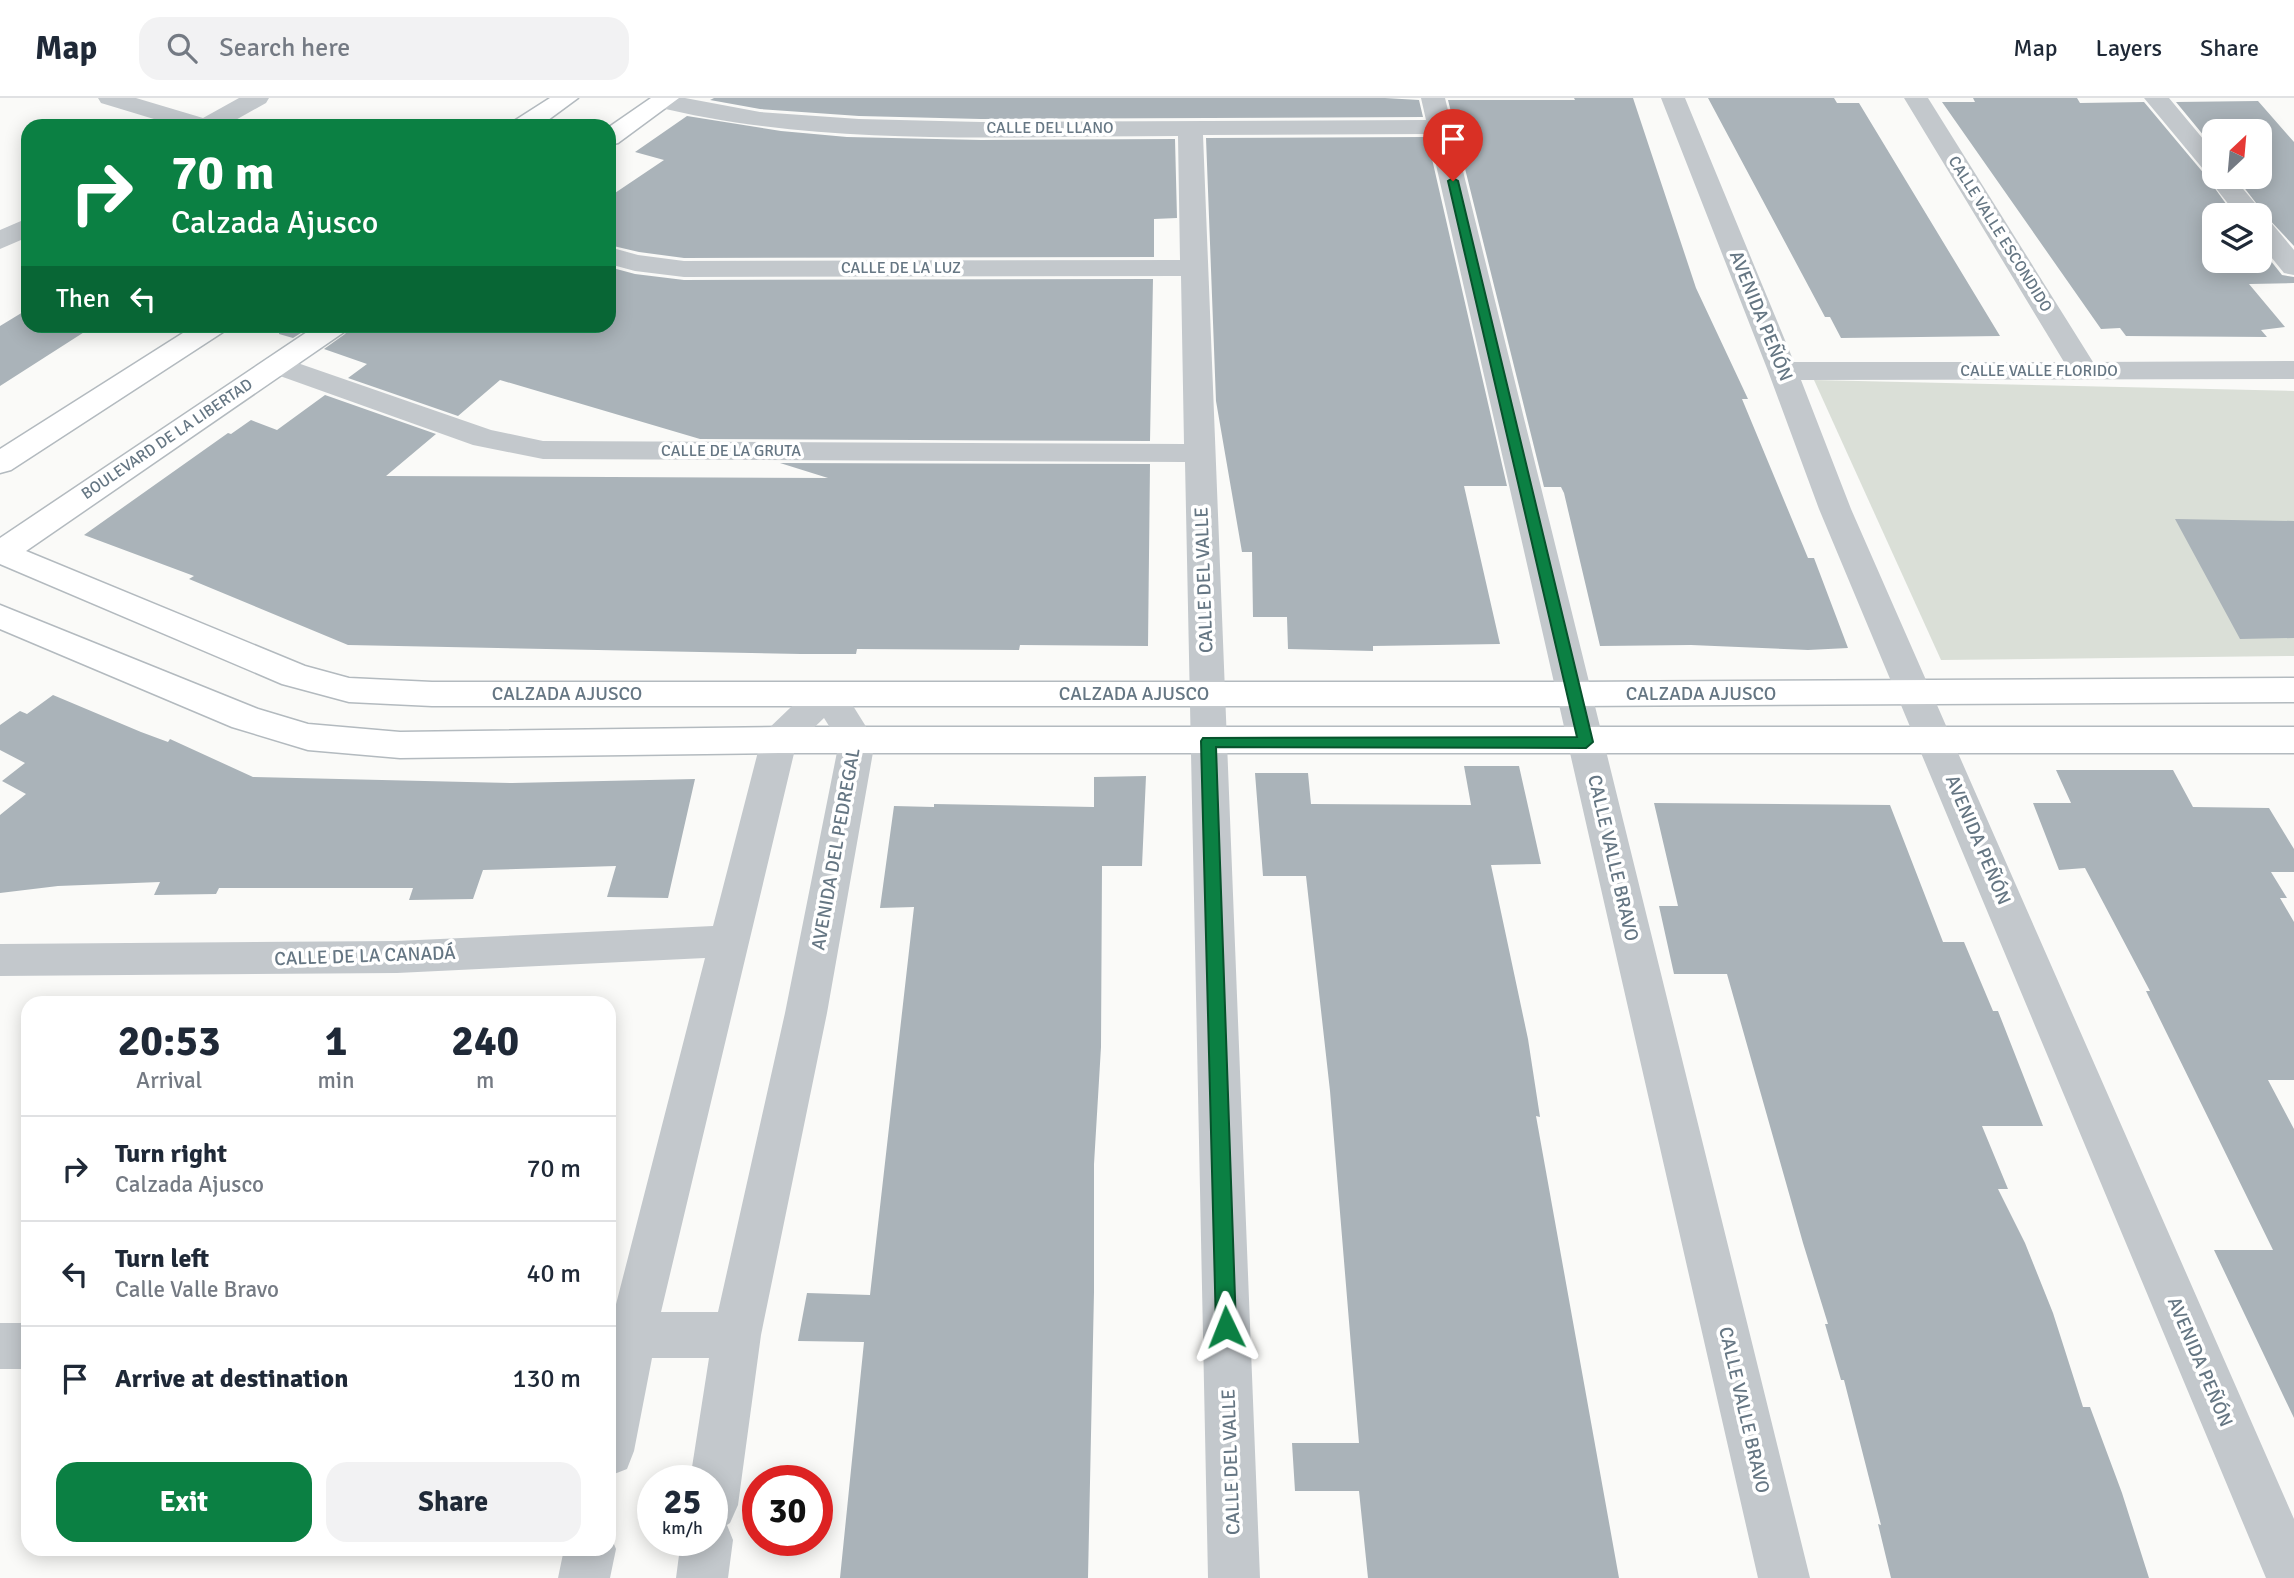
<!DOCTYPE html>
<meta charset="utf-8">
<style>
body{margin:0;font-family:Signika,sans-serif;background:#f2f2f3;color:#1f2937;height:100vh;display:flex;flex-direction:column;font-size:26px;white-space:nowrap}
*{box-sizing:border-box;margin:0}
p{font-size:23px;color:#747a83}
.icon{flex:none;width:38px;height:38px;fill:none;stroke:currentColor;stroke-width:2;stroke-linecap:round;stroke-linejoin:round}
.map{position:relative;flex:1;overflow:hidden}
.drawer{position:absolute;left:21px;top:898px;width:595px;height:560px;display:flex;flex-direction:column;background:#fff;border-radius:21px;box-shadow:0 4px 18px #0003}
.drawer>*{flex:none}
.banner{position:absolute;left:21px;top:21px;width:595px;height:214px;border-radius:21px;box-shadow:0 4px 18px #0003;background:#0b8043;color:#fff;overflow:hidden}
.needle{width:46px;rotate:26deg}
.buttons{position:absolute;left:2202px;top:21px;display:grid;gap:14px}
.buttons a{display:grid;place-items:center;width:70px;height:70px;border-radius:14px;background:#fff;box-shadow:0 4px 18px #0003;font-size:35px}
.speed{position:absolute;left:637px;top:1367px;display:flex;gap:14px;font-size:35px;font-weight:700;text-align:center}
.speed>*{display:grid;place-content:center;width:91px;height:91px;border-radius:50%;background:#fff;box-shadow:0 4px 18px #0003;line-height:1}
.speed small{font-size:18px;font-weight:400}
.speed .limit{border:10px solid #d22;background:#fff;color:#111}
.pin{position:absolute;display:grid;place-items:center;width:60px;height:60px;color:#fff;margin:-72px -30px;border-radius:50% 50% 50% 0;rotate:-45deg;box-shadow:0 0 7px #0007}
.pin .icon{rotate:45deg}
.me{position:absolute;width:77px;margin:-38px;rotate:358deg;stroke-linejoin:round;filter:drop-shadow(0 0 5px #0008)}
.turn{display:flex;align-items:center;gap:24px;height:147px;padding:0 35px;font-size:32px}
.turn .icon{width:91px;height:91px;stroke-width:2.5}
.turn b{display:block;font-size:49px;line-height:60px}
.then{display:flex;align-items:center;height:66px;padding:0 35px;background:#0003;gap:14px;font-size:26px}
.eta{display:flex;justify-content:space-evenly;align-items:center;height:119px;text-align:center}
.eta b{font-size:42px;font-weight:700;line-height:49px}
.action{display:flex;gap:14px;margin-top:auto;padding:14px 35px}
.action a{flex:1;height:80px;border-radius:21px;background:#0b8043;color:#fff;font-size:28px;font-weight:700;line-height:80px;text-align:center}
.action a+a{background:#f2f2f3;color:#1f2937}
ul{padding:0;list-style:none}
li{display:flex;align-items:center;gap:21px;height:105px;padding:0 35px;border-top:2px solid #e0e1e3}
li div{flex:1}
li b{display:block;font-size:26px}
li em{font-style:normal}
header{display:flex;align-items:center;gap:42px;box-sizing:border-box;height:98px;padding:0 35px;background:#fff;border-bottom:2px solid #e0e1e3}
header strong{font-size:33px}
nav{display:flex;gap:38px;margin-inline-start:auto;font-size:24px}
.search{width:490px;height:63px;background:#f2f2f3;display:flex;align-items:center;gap:18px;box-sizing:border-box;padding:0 24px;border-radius:21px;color:#747a83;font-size:26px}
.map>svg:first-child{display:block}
.green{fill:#dadfd7}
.building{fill:#aab3b9}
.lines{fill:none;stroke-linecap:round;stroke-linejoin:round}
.secondary-casing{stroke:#b3babf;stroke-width:3}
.street{fill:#c3c8cc;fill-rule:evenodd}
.secondary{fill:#fff;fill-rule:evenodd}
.route{fill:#0b8043;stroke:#07532c;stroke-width:2}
.labels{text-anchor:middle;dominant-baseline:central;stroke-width:7;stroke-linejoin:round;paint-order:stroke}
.far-street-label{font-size:16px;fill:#657683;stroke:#fff}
.street-label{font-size:19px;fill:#657683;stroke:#fff}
</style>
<header>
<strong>Map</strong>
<div class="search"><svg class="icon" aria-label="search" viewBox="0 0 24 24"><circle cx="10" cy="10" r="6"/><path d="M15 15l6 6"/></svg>Search here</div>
<nav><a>Map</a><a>Layers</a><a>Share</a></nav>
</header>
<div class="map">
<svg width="2294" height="1480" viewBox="0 0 2294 1480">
<rect width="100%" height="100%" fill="#fafaf8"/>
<path class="green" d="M 1814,282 L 2294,293 L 2294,558 L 1941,562 Z"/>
<path class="building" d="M 714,0 L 1385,0 L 1419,2 L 1423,19 L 981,21 L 859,18 L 760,11 L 710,2 Z
M 1574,0 L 1633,0 L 1696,190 L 1748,301 L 1742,301 L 1808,460 L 1814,460 L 1848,550 L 1808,552 L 1691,547 L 1600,548 L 1564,395 L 1561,389 L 1544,389 L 1448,2 L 1575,2 Z
M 1708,0 L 1834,0 L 1837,5 L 1859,5 L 2000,238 L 1841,240 L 1830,219 L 1825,219 Z
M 1973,0 L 2077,0 L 2080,5 L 2144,4 L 2206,78 L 2234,117 L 2214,117 L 2214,163 L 2259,163 L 2259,148 L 2282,177 L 2294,179 L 2294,185 L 2249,186 L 2285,229 L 2261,232 L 2267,239 L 2126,238 L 2120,230 L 2101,231 L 1942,4 L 1975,4 Z
M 2258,3 L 2294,44 L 2294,148 L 2266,118 L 2236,79 L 2259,79 L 2259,33 L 2214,33 L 2214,50 L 2176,4 Z
M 687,18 L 781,33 L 847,39 L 981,42 L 1175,41 L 1177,120 L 1154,121 L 1154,159 L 684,160 L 639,154 L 609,147 L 609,99 L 664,62 L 635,54 Z
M 1427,39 L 1507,388 L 1464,388 L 1500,546 L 1373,548 L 1373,553 L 1288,551 L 1287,519 L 1253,519 L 1252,454 L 1242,454 L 1216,303 L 1206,40 Z
M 609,169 L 635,176 L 684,182 L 1153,181 L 1150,343 L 700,341 L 500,282 L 458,318 L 348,280 L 367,266 L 324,251 L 345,236 L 351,228 L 609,228 Z
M 28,211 L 28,228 L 79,228 L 89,231 L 0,288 L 0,228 Z
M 280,228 L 312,228 L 293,240 L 279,236 Z
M 325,297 L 436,336 L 386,378 L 828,380 L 780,365 L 1150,366 L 1148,548 L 1020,547 L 1019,552 L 857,551 L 856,556 L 801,556 L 348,547 L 189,481 L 194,478 L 84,437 L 228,335 L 231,336 L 251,322 L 277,332 Z
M 2175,421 L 2294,423 L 2294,540 L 2240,541 Z
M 53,597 L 141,634 L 168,644 L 170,641 L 253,679 L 512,685 L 695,681 L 668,800 L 607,799 L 616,768 L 483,772 L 473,801 L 409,802 L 413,790 L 219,790 L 216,796 L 154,797 L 160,784 L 58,788 L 0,795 L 0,717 L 26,696 L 2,683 L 25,665 L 0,652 L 0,627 L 20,613 L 27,616 Z
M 1464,668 L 1519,668 L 1541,766 L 1491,767 L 1528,941 L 1540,1019 L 1536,1018 L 1619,1480 L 1368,1480 L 1359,1393 L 1295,1393 L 1292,1345 L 1359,1345 L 1330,993 L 1306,778 L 1263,778 L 1255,675 L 1308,675 L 1311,706 L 1471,707 Z
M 2056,672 L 2173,672 L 2193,709 L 2269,710 L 2294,751 L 2294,774 L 2271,774 L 2287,800 L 2280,800 L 2294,824 L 2294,982 L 2268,982 L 2294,1031 L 2294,1320 L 2214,1152 L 2273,1152 L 2146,893 L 2150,893 L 2085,770 L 2059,772 L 2033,705 L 2071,705 Z
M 1146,678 L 1142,768 L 1102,768 L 1101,949 L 1094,1066 L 1094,1194 L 1088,1480 L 840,1480 L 864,1244 L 798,1243 L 807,1195 L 870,1197 L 914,809 L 880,810 L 894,708 L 934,709 L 934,706 L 1094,709 L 1094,679 Z
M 1654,705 L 1890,707 L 1943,844 L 1964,844 L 1993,913 L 1998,913 L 2043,1028 L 1982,1028 L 2008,1091 L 1998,1091 L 2025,1145 L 2053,1215 L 2083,1309 L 2090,1309 L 2122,1395 L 2149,1480 L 1891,1480 L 1878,1426 L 1881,1427 L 1844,1282 L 1841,1282 L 1825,1226 L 1828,1226 L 1803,1145 L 1727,876 L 1674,876 L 1659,808 L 1678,808 Z"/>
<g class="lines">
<g class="secondary-casing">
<path id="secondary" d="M 550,0 L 578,0 L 540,28 L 511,28 L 514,23 Z
M 651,0 L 679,0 L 618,45 L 609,47 L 609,29 Z
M 194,228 L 227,228 L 223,234 L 11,372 L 0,375 L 0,351 Z
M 316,228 L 348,228 L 344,234 L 26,453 L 305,568 L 349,580 L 432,584 L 1575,584 L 2294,580 L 2294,604 L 1575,608 L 432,608 L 349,604 L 282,586 L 0,466 L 0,440 Z
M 0,507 L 258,611 L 308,626 L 400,634 L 779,629 L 2294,629 L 2294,655 L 779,655 L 400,660 L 308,652 L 232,629 L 0,531 Z"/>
</g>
<path class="street" d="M 98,0 L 136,0 L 203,20 L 239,0 L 269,0 L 266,5 L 225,28 L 177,28 L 101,5 Z
M 652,0 L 685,0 L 760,14 L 859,21 L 981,24 L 1426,22 L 1421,0 L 1445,0 L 1810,1480 L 1758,1480 L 1429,36 L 1203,37 L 1260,1480 L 1208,1480 L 1185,364 L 543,361 L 473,347 L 266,273 L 261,267 L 266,261 L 276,258 L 286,261 L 491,332 L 543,343 L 1184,346 L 1181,178 L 684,179 L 635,173 L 609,166 L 609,149 L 638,157 L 684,163 L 1180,162 L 1178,38 C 1006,38 821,50 653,8 L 650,3 Z
M 1661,0 L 1685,0 L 1794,264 L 2064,264 L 1904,0 L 1928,0 L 2093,264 L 2294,263 L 2294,281 L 1801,282 L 1851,411 L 2294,1421 L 2294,1480 L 2266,1480 L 1819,411 L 1768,273 Z
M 2144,0 L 2169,0 L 2214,54 L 2214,79 L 2233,79 L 2260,111 L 2264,117 L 2262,120 L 2268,121 L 2294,152 L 2294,177 L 2284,175 L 2259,144 L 2259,117 L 2237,117 L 2211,84 L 2208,77 Z
M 28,120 L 28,139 L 0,151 L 0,132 Z
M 827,584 L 840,587 L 875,643 L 827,915 L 761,1237 L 738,1407 L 730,1425 L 727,1427 L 733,1442 L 728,1480 L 676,1480 L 681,1442 L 712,1442 L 712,1382 L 690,1382 L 709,1260 L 652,1260 L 634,1353 L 627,1371 L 609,1378 L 609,1214 L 614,1214 L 705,860 L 397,875 L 0,878 L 0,846 L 397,843 L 713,828 L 761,642 L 766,633 L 814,587 ZM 824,620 L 839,644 L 785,915 L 718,1214 L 661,1214 L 796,647 Z
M 0,1225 L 28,1225 L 28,1271 L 0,1271 Z
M 609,1434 L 616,1451 L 610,1480 L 558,1480 L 564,1451 L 609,1451 Z"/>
<use href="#secondary" class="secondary"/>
</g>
<path class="route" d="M 1453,80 L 1458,83 L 1593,644 L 1586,650 L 1216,649 L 1236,1229 L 1233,1236 L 1226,1238 L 1219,1236 L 1216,1229 L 1201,643 L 1203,640 L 1577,639 L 1448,83 Z"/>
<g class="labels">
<g class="far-street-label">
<text x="1050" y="30">CALLE DEL LLANO</text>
<text transform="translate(2000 136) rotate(58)">CALLE VALLE ESCONDIDO</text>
<text x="901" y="170">CALLE DE LA LUZ</text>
<text x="2039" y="273">CALLE VALLE FLORIDO</text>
<text transform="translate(167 341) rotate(-34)">BOULEVARD DE LA LIBERTAD</text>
<text x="731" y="353">CALLE DE LA GRUTA</text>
</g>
<g class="street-label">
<text transform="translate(1761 218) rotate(68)">AVENIDA PEÑÓN</text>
<text transform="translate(1204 482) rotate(-92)">CALLE DEL VALLE</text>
<text x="567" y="596">CALZADA AJUSCO</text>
<text x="1134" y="596">CALZADA AJUSCO</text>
<text x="1701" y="596">CALZADA AJUSCO</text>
<text transform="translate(1978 742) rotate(67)">AVENIDA PEÑÓN</text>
<text transform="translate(836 751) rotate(-80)">AVENIDA DEL PEDREGAL</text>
<text transform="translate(1613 760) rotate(77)">CALLE VALLE BRAVO</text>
<text transform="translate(365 858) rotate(-2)">CALLE DE LA CANADÁ</text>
<text transform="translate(2200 1264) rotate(67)">AVENIDA PEÑÓN</text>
<text transform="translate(1744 1312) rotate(77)">CALLE VALLE BRAVO</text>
<text transform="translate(1231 1364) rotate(-92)">CALLE DEL VALLE</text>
</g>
</g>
</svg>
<div class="buttons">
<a><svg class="needle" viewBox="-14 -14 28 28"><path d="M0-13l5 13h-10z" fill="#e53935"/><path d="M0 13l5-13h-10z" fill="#747a83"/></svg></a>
<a><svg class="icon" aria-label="layers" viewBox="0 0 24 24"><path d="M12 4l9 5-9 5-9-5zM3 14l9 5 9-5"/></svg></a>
</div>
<div class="speed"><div>25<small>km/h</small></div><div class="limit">30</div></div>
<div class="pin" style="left:1453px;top:83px;background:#d93025"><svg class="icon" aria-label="arrive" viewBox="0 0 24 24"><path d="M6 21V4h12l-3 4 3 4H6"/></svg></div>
<svg class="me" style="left:1226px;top:1229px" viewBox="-20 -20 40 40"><path d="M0-17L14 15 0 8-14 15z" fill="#0b8043" stroke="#fff" stroke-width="4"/></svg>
<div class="banner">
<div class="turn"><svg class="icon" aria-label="right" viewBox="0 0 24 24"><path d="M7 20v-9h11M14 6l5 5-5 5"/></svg><div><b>70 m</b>Calzada Ajusco</div></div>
<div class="then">Then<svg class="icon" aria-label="left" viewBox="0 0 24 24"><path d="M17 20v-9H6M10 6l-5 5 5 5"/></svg></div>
</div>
<section class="drawer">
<div class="eta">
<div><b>20:53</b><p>Arrival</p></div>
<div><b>1</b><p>min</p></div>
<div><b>240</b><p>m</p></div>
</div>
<ul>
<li><svg class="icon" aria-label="right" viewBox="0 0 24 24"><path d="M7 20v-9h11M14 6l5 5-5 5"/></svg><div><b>Turn right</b><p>Calzada Ajusco</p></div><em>70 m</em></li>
<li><svg class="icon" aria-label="left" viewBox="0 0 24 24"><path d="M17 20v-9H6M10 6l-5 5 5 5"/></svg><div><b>Turn left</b><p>Calle Valle Bravo</p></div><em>40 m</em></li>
<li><svg class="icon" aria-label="arrive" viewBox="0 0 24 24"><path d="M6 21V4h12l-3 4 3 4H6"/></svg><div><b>Arrive at destination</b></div><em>130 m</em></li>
</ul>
<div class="action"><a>Exit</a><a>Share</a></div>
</section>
</div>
